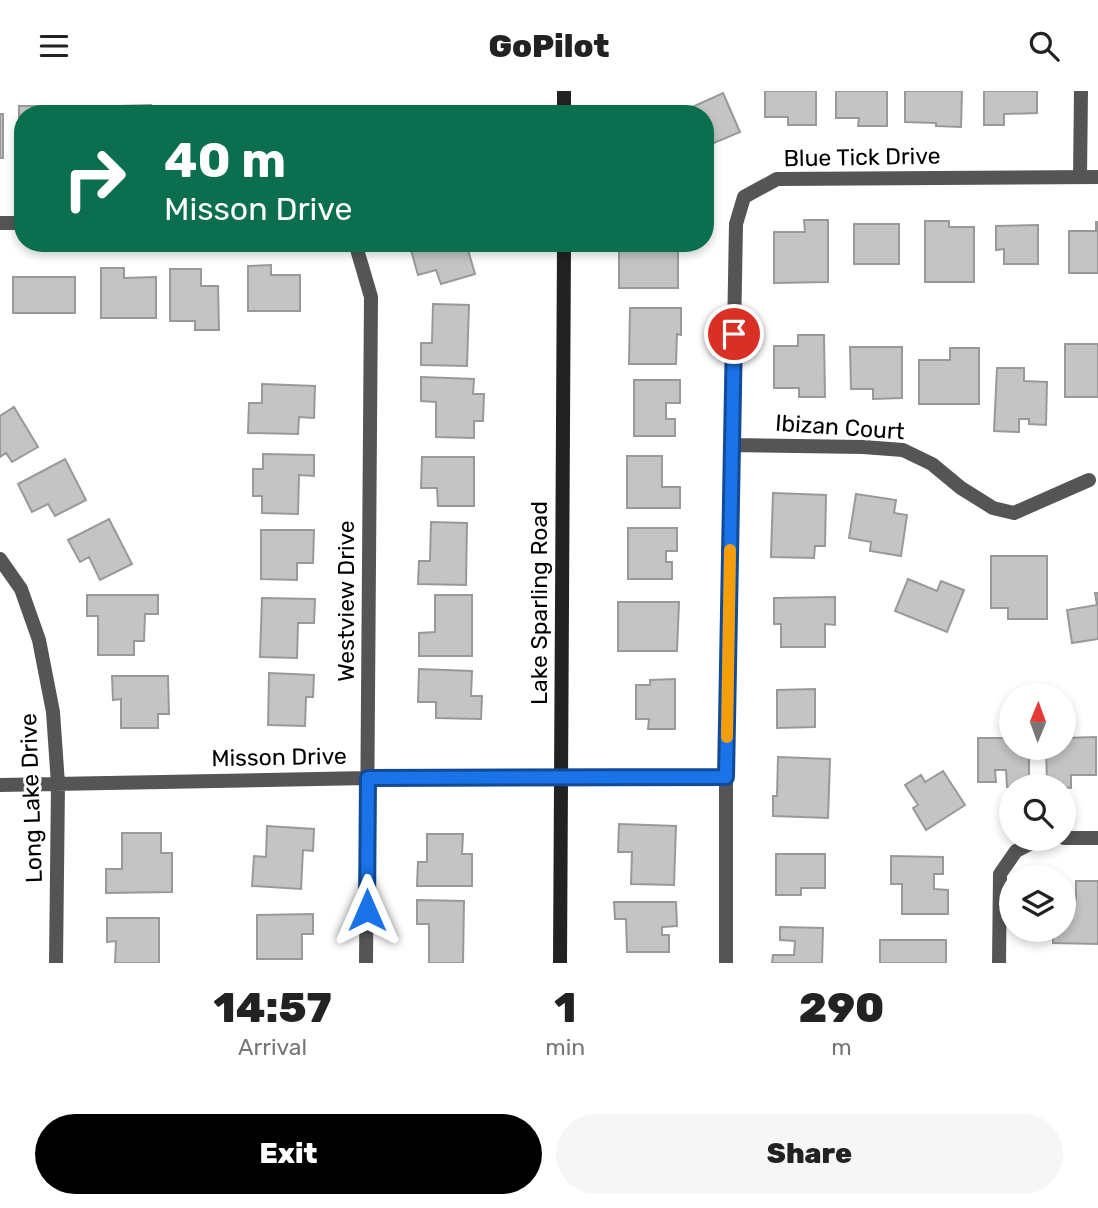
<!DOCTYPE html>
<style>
body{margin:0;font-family:Rubik,sans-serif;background:#f6f6f6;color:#222;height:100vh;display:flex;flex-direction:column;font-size:26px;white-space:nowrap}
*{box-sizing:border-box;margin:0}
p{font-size:23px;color:#767676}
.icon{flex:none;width:38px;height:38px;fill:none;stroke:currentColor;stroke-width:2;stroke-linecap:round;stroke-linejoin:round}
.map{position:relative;height:872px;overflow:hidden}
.panel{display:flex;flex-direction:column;background:#fff;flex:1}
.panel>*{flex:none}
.top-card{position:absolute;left:14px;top:14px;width:700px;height:147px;border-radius:28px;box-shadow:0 4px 10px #0003;background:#0b6e4f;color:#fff;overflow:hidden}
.needle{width:46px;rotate:1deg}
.fabs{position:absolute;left:999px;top:592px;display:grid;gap:14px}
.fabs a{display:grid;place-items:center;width:77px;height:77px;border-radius:50%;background:#fff;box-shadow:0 4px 10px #0003;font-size:35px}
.pin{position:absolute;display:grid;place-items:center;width:60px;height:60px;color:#fff;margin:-30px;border:4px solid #fff;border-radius:50%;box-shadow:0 2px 7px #0007}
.me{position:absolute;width:77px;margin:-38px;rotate:0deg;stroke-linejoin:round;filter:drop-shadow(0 0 5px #0008)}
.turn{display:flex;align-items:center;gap:24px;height:147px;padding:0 35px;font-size:32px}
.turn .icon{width:91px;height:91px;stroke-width:2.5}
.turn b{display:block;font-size:49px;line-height:60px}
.eta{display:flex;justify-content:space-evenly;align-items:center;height:119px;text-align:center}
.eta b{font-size:42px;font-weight:800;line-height:49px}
.button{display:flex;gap:14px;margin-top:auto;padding:14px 35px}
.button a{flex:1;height:80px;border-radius:42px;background:#000;color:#fff;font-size:28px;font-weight:800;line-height:80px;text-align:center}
.button a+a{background:#f6f6f6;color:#222}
header{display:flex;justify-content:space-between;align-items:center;height:91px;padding:0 35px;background:#fff;font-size:32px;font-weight:800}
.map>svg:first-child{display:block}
.building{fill:#c4c4c4;stroke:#999;stroke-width:2}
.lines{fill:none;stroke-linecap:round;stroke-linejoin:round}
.street{stroke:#555;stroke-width:14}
.secondary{stroke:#222;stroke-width:14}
.route-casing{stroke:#114b97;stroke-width:18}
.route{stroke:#1a73e8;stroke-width:12}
.slow{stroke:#f59e0b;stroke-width:12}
.labels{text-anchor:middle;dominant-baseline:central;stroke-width:6;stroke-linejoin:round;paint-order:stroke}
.street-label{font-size:23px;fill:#000;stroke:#fff}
</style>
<header><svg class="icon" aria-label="menu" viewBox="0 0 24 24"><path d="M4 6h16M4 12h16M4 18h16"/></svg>GoPilot<svg class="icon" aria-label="search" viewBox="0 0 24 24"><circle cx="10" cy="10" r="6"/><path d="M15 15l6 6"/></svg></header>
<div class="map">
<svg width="1098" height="872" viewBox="0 0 1098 872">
<rect width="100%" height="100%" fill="#fff"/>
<path class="building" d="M 765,0 L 816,0 L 816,34 L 788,34 L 788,26 L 765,26 Z
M 836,0 L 887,0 L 887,35 L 858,35 L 859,27 L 836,27 Z
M 905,0 L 962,0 L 961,36 L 936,35 L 936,32 L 905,31 Z
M 984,0 L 1037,0 L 1037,22 L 1004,23 L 1004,34 L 984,34 Z
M 723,2 L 740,41 L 714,52 L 711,46 L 705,48 L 705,23 L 677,23 Z
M 151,14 L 151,23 L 119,23 L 119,15 Z
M 19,15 L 60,15 L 60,23 L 23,23 L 23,75 L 19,75 Z
M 240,16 L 299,16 L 299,23 L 240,23 Z
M 0,23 L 3,23 L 3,67 L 0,67 Z
M 804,129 L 828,129 L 828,191 L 774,192 L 774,141 L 805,141 Z
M 925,130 L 949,130 L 949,136 L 974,136 L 974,191 L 925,191 Z
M 1096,131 L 1098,131 L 1098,182 L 1069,182 L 1069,140 L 1096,140 Z
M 854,133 L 899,133 L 899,173 L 854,173 Z
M 1038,134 L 1038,173 L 1004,173 L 1004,158 L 996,159 L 996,135 Z
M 409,152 L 466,152 L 475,183 L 441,193 L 436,179 L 418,184 Z
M 631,152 L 678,152 L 678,197 L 619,197 L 619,158 L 631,158 Z
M 271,174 L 271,184 L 300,184 L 300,220 L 248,220 L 248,175 Z
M 101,177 L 124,177 L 124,187 L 156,186 L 156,227 L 101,227 Z
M 170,178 L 201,178 L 201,195 L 218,195 L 219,239 L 195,239 L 195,230 L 170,230 Z
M 13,186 L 75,186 L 75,222 L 13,222 Z
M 433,213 L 469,214 L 467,275 L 421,274 L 421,252 L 432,252 Z
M 630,217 L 681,217 L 681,244 L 677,243 L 676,273 L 629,273 Z
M 798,244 L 824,244 L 825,306 L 799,306 L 799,297 L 774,297 L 774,255 L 798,255 Z
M 1065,253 L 1098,253 L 1098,306 L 1065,306 Z
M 850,256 L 902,256 L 902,307 L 873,308 L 873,298 L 851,298 Z
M 950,257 L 979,257 L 979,313 L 919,313 L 919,269 L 950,269 Z
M 997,277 L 1024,277 L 1024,290 L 1047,291 L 1046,334 L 1029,333 L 1029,328 L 1019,328 L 1019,341 L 994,340 Z
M 421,286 L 474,288 L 473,303 L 484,303 L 483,330 L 474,330 L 474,347 L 436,346 L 436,311 L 421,310 Z
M 634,289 L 680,289 L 680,312 L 666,312 L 666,328 L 675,328 L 675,345 L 634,345 Z
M 262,293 L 315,295 L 314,327 L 299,326 L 298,343 L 248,342 L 249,312 L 262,312 Z
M 14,316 L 38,356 L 12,371 L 6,362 L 0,366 L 0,325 Z
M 263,363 L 314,364 L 314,385 L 299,384 L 298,423 L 262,422 L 262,405 L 253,405 L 253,378 L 263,378 Z
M 627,365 L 662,365 L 662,396 L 680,396 L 680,417 L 627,417 Z
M 422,366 L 474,366 L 474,415 L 438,415 L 437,397 L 421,397 Z
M 65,368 L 86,409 L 55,425 L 48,413 L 32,421 L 18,393 Z
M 773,402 L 826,404 L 825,455 L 815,455 L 814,467 L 771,466 Z
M 856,403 L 896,409 L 894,422 L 907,424 L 901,465 L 870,460 L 871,451 L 849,447 Z
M 109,428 L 132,473 L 100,489 L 89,466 L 80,471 L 68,449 Z
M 431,431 L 467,432 L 466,494 L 418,493 L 419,470 L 430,470 Z
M 628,437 L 677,437 L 677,460 L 666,460 L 666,471 L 672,471 L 672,488 L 628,488 Z
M 261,439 L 314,439 L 313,472 L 297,472 L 297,489 L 261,488 Z
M 991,465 L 1047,465 L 1047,528 L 1008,528 L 1008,517 L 991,517 Z
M 908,488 L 937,500 L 941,490 L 964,499 L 947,541 L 895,520 Z
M 1095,502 L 1098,502 L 1098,548 L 1072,552 L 1067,519 L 1097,514 Z
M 87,504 L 158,504 L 158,523 L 145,523 L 144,550 L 134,550 L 134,564 L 98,564 L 98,525 L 87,525 Z
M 435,504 L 472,504 L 472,565 L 419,565 L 419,542 L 435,541 Z
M 835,506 L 835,534 L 825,533 L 825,556 L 781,556 L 781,533 L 774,533 L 774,507 Z
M 262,507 L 315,508 L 314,532 L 298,532 L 297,567 L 260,566 Z
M 618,511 L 679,511 L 677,560 L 618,560 Z
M 419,578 L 472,580 L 471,605 L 482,605 L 481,628 L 436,627 L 436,611 L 418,611 Z
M 269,582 L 314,584 L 313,606 L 306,606 L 305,635 L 268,634 Z
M 112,585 L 168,585 L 169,623 L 158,623 L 158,637 L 121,637 L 121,608 L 113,609 Z
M 675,588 L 675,638 L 648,638 L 649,628 L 636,628 L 636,594 L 650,594 L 650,589 Z
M 815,598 L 815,636 L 777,637 L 777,599 Z
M 1096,646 L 1096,684 L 1071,684 L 1071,697 L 1047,695 L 1046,656 L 1064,656 L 1064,647 Z
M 978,647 L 1012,647 L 1012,656 L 1029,656 L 1029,695 L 1007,696 L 1006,679 L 995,679 L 996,691 L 978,691 Z
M 778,666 L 830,668 L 828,727 L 773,725 L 773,705 L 777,705 Z
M 943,680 L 965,714 L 926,739 L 913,717 L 918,714 L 905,694 L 921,684 L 925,691 Z
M 619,733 L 676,735 L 674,794 L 631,793 L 632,761 L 618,761 Z
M 267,735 L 314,738 L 313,760 L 303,759 L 301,798 L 252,795 L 254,765 L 266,766 Z
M 122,742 L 161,742 L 161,762 L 172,762 L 172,801 L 106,802 L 106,778 L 122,778 Z
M 427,743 L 463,743 L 462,763 L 472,763 L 472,795 L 417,795 L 418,771 L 427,771 Z
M 776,763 L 825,763 L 825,797 L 801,797 L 801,804 L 776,804 Z
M 891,765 L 943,766 L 943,783 L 934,783 L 934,798 L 948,799 L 948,823 L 902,823 L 902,793 L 891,793 Z
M 1076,790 L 1098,790 L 1098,853 L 1053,852 L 1053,838 L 1064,838 L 1064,809 L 1076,809 Z
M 417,809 L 464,810 L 463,872 L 429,872 L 429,833 L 417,833 Z
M 614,811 L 676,811 L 677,835 L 662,836 L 662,844 L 669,844 L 669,861 L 627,861 L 626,828 L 615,828 Z
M 313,823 L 313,843 L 302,843 L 302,868 L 257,868 L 257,824 Z
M 107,827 L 159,827 L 159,872 L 115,872 L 116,850 L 107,851 Z
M 780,836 L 823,837 L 822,872 L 772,872 L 773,864 L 794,864 L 795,850 L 780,849 Z
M 880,849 L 946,849 L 946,872 L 880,872 Z"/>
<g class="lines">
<path class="street" d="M 1080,86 L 1081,0
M 0,132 L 23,132
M 351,152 L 356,155 L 371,206 L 366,872
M 732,354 L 863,356 L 903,359 L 932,373 L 961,397 L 993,417 L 1014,422 L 1089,389
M 0,468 L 21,498 L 39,549 L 53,621 L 58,693 L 56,872
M 0,694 L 368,687 L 726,686
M 1064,747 L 1098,747
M 726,872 L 726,686 L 736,133 L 744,106 L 777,88 L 1098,86
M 999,872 L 1000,783 L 1016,760 L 1041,747"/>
<path class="secondary" d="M 564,23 L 564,0
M 560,872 L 564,152"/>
</g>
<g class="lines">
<g class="route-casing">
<path id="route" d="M 367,819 L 368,687 L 726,686 L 734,243"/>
</g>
<use href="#route" class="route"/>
<path class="slow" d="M 727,646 L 730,459"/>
</g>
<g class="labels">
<g class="street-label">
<text transform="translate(862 66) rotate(-1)">Blue Tick Drive</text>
<text transform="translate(840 336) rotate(4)">Ibizan Court</text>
<text transform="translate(346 510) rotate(-90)">Westview Drive</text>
<text transform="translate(539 512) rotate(-90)">Lake Sparling Road</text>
<text transform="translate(279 666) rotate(-1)">Misson Drive</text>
<text transform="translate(31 707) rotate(-92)">Long Lake Drive</text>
</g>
</g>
</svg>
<div class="fabs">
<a><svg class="needle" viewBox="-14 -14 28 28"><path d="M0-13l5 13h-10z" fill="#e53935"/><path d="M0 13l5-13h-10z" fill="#767676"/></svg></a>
<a><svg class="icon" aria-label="search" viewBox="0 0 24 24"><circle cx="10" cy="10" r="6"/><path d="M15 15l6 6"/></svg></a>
<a><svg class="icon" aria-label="layers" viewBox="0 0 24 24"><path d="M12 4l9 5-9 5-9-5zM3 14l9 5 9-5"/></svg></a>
</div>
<div class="pin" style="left:734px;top:243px;background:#d93025"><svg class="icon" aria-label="arrive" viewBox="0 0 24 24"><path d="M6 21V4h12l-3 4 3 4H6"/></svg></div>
<svg class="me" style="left:367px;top:819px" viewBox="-20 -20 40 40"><path d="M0-17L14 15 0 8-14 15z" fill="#1a73e8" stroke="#fff" stroke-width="4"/></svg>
<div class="top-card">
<div class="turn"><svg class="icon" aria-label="right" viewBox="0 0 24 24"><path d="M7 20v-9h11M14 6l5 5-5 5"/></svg><div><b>40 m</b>Misson Drive</div></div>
</div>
</div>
<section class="panel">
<div class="eta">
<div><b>14:57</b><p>Arrival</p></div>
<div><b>1</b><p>min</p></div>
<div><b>290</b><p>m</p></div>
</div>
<div class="button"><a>Exit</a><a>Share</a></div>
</section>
